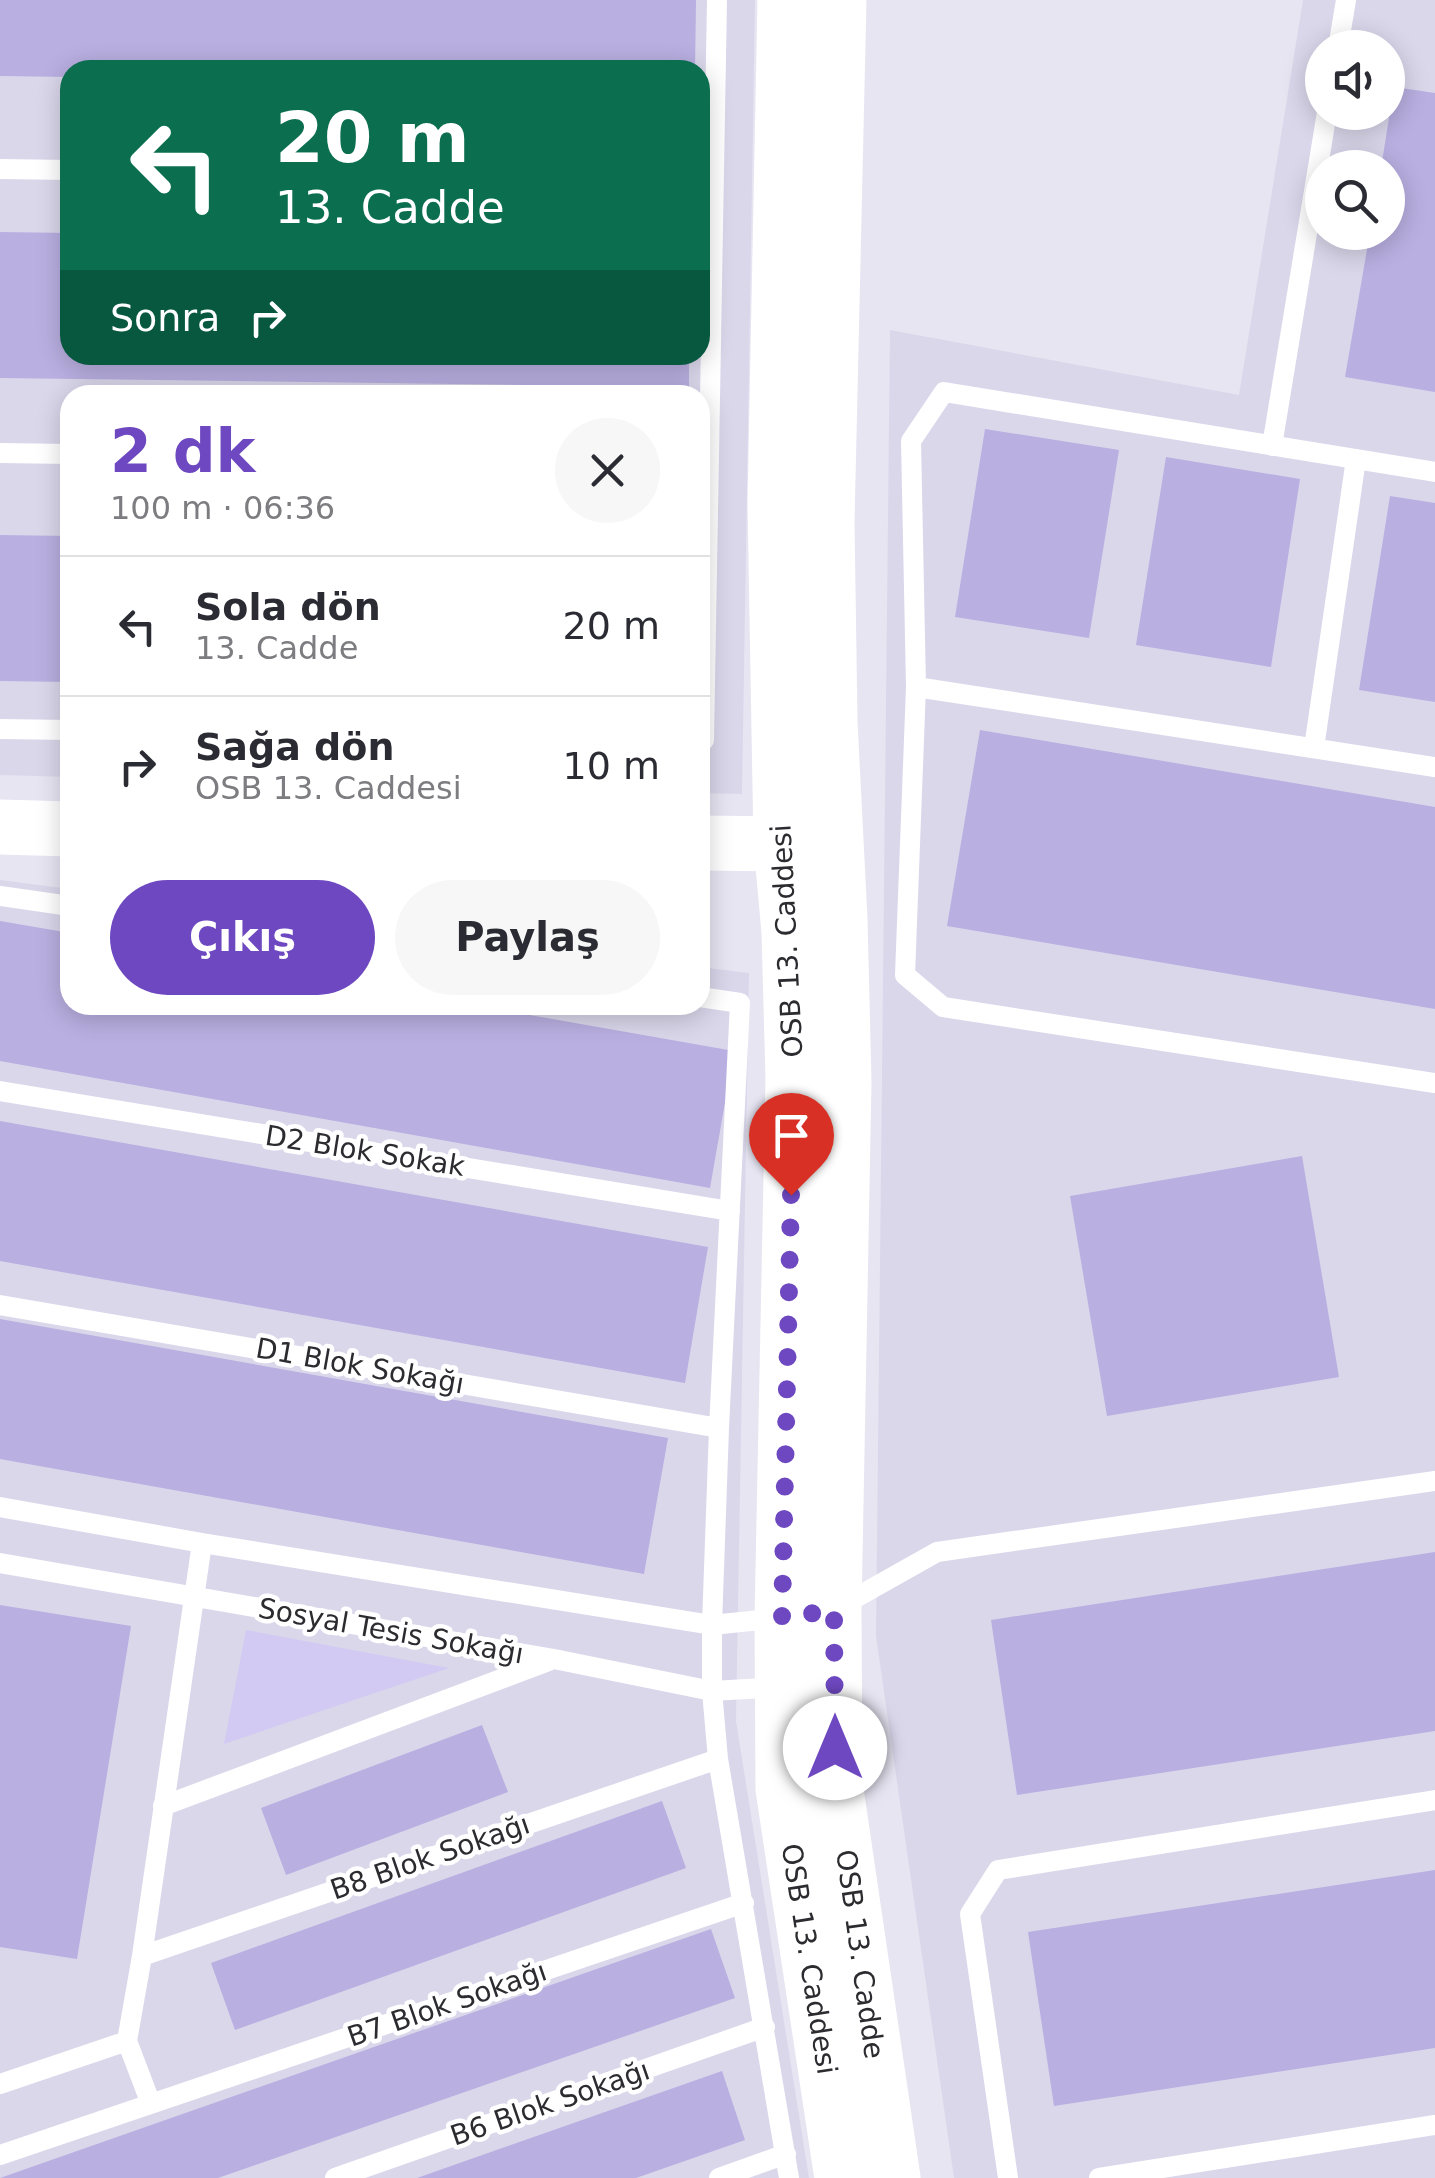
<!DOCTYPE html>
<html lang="tr">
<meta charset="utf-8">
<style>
body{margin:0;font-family:"DejaVu Sans",sans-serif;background:#f7f7f7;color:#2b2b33;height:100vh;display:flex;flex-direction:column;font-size:38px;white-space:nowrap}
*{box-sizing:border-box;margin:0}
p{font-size:32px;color:#7c7c81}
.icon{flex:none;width:55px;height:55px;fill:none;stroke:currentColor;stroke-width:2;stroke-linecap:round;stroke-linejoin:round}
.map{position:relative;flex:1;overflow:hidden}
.side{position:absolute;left:60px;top:385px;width:650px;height:630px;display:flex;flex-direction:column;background:#fff;border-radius:30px;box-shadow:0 5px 25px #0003}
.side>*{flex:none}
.hud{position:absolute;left:60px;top:60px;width:650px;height:305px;border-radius:30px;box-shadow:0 5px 25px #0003;background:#0b6e4f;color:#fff;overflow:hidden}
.fabs{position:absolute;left:1305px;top:30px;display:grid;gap:20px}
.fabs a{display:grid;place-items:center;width:100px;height:100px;border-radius:50%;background:#fff;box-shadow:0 5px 25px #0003;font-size:50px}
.pin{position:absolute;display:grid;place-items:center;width:85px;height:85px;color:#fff;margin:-102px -42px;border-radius:50% 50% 50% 0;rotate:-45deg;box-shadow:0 0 10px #0007}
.pin .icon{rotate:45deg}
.me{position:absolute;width:110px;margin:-55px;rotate:0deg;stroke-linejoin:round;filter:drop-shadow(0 0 8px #0008)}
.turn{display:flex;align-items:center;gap:35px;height:210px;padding:0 50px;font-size:45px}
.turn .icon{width:130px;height:130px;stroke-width:2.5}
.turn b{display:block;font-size:70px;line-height:85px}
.then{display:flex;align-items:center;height:95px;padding:0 50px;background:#0003;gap:20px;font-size:38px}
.round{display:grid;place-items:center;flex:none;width:105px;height:105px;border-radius:52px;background:#f7f7f7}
.head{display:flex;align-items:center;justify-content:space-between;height:170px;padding:0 50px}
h1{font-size:60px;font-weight:600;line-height:75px;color:#6e48c0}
.primary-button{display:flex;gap:20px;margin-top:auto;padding:20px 50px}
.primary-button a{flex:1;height:115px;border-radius:60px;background:#6e48c0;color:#fff;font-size:40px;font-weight:600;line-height:115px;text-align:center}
.primary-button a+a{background:#f7f7f7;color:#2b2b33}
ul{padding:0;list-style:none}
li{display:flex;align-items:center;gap:30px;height:140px;padding:0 50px;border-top:2px solid #e1e1e2}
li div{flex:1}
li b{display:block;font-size:38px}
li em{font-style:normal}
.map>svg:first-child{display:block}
.built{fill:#dad7eb;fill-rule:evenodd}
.green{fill:#d2caf3}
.building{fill:#b9afe1}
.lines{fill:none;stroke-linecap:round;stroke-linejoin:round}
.lane{stroke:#fff;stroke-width:20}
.secondary{stroke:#fff;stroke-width:55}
.route{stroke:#6e48c0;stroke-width:18;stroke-dasharray:0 32.4}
.labels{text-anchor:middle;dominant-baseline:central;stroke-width:9;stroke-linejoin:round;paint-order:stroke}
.street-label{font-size:28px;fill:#2c2b30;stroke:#fff}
</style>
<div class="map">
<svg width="1435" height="2178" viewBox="0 0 1435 2178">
<rect width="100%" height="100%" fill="#e7e5f2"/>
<path class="built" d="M 0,0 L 755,0 L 742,794 L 700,793 L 700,395 L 70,395 L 70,777 L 0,775 ZM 70,70 L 700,70 L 700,355 L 70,355 Z
M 1303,0 L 1435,0 L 1435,2178 L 954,2178 L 876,1636 L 890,330 L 1239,395 ZM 1322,48 L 1388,48 L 1388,112 L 1322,112 ZM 1322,168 L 1388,168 L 1388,232 L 1322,232 Z
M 0,880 L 70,889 L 70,1005 L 700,1005 L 700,967 L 749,973 L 736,1721 L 809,2178 L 0,2178 Z"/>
<path class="green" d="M 246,1630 L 449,1668 L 224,1744 Z"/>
<path class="building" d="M 0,0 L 696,0 L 695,70 L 70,70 L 70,77 L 0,76 Z
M 1394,87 L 1435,93 L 1435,392 L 1345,377 L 1370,232 L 1388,232 L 1388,168 L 1381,168 Z
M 0,232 L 70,233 L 70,355 L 689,355 L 689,387 L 0,378 Z
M 985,429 L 1119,450 L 1089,638 L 955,617 Z
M 1166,457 L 1300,479 L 1271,667 L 1136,645 Z
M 1390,496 L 1435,503 L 1435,702 L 1359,690 Z
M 0,535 L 70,536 L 70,682 L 0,681 Z
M 980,730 L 1435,807 L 1435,1009 L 947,926 Z
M 0,921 L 70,933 L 70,1005 L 473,1005 L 734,1051 L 710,1188 L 0,1061 Z
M 0,1121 L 708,1247 L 685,1383 L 0,1261 Z
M 1302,1156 L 1339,1377 L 1107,1416 L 1070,1196 Z
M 0,1319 L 668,1438 L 644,1574 L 0,1459 Z
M 1435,1552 L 1435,1731 L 1017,1795 L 991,1620 Z
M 0,1605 L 131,1626 L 77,1959 L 0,1947 Z
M 482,1725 L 508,1792 L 286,1875 L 261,1808 Z
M 662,1801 L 686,1868 L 235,2030 L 211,1963 Z
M 1435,1870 L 1435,2048 L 1054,2106 L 1028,1932 Z
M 711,1929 L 735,1998 L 218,2178 L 0,2178 Z
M 722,2071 L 745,2140 L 636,2178 L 417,2178 Z"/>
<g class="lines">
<path class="lane" d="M 1338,48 L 1346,0
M 0,169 L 70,170
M 1272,446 L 1327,112
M 0,453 L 70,454
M 1435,472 L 944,392 L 911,441 L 916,687 L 905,975 L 943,1007 L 1435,1083
M 916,687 L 1435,767
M 0,729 L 70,730
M 700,740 L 704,740 L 717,0
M 1314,748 L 1356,459
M 0,896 L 70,906
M 700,997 L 740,1003 L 719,1428 L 712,1625 L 712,1691 L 718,1759 L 789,2178
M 0,1091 L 730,1211
M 0,1305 L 719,1428
M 0,1507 L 202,1543 L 712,1625 L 780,1618
M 0,1563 L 554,1659 L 712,1691 L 781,1687
M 841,1606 L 937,1552 L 1435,1481
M 163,1806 L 549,1661
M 142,1956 L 718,1759
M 0,2084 L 127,2041
M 151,2104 L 127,2041 L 142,1956 L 202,1543
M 0,2155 L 744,1903
M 335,2178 L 765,2027
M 719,2178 L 786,2154
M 1008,2178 L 970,1914 L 998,1870 L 1435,1800
M 1099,2178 L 1435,2125"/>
<path class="secondary" d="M 785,0 L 775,503 L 781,844 L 789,932 L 793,1079 L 782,1618 L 783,1789 L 842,2178
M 839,0 L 827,522 L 830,722 L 840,919 L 844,1081 L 834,1610 L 835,1783 L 893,2178
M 0,827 L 70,829
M 700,843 L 781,844"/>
</g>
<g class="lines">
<path class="route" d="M 791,1195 L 782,1618 L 834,1610 L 835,1748"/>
</g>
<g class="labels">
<g class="street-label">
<text transform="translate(787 941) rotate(-93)">OSB 13. Caddesi</text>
<text transform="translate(365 1151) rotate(9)">D2 Blok Sokak</text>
<text transform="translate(360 1366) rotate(10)">D1 Blok Sokağı</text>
<text transform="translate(391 1631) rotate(10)">Sosyal Tesis Sokağı</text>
<text transform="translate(430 1857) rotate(-19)">B8 Blok Sokağı</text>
<text transform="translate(860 1954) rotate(82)">OSB 13. Cadde</text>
<text transform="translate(809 1959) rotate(81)">OSB 13. Caddesi</text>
<text transform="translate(447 2004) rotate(-19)">B7 Blok Sokağı</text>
<text transform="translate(550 2103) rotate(-19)">B6 Blok Sokağı</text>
</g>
</g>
</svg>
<div class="fabs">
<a><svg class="icon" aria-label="sound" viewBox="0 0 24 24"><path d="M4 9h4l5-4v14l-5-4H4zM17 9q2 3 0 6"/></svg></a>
<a><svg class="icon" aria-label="search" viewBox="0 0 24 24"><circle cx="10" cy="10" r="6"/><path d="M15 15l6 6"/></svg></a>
</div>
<div class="pin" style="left:791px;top:1195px;background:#d93025"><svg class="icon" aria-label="arrive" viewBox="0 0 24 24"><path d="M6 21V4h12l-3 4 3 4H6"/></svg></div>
<svg class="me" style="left:835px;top:1748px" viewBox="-20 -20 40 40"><circle r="19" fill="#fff"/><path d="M0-13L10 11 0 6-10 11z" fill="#6e48c0"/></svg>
<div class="hud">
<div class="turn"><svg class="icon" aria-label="left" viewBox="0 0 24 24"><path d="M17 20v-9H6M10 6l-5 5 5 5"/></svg><div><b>20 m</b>13. Cadde</div></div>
<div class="then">Sonra<svg class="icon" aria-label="right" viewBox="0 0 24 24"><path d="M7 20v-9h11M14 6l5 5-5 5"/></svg></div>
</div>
<section class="side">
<div class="head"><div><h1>2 dk</h1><p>100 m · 06:36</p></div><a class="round"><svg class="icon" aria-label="close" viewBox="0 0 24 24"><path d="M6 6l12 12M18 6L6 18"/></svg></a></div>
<ul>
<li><svg class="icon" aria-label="left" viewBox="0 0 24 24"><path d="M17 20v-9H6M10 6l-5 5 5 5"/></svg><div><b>Sola dön</b><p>13. Cadde</p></div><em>20 m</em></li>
<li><svg class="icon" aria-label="right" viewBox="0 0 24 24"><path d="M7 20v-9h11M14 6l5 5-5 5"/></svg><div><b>Sağa dön</b><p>OSB 13. Caddesi</p></div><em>10 m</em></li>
</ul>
<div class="primary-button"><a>Çıkış</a><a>Paylaş</a></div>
</section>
</div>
